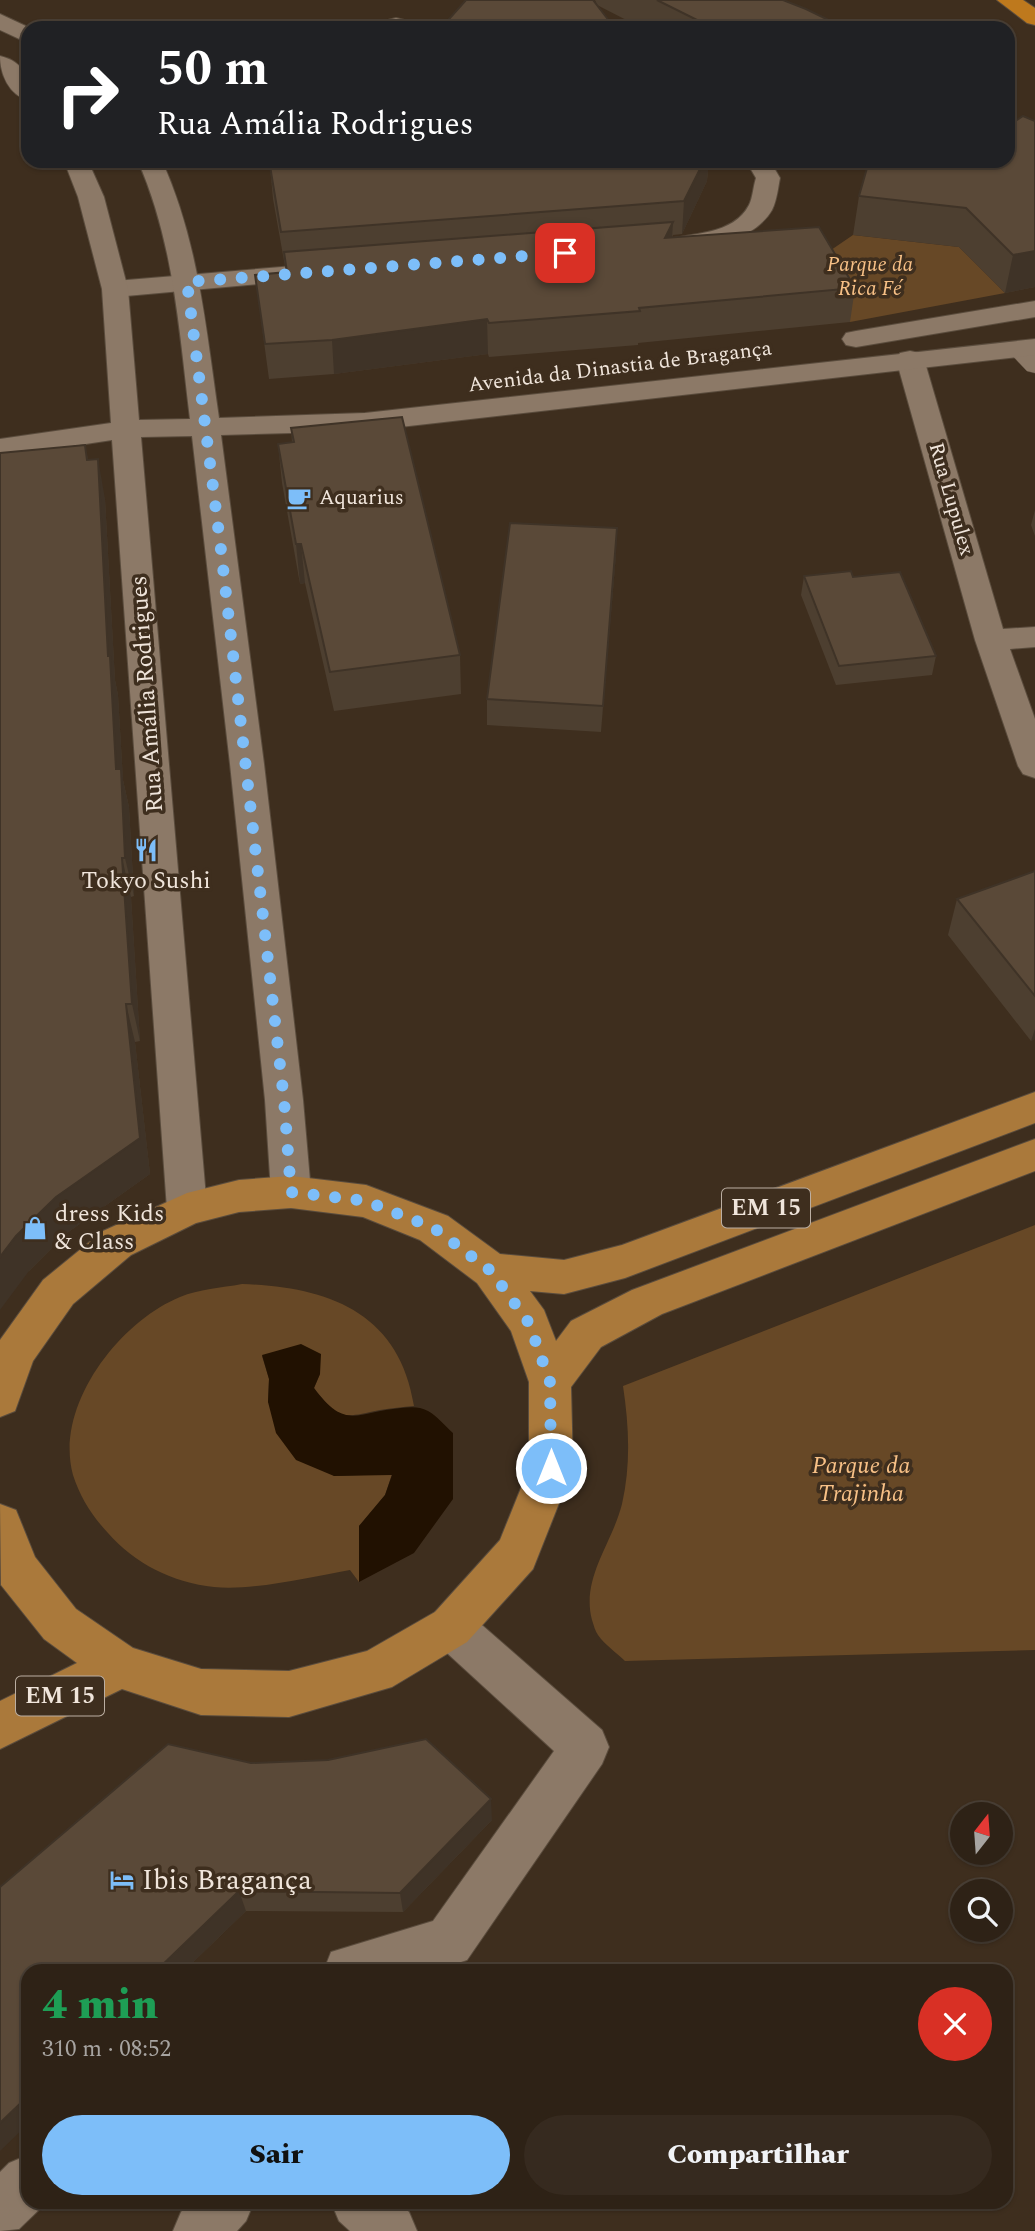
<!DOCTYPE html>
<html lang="pt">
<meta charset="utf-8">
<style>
body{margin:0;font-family:Spectral,serif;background:#362a1f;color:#f1f3f6;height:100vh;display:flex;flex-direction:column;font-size:26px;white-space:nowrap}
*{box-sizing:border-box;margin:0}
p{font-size:23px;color:#a7a4a1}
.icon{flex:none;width:38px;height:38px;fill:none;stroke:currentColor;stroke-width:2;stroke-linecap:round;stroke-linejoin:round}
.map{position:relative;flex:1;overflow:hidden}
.sheet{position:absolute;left:21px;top:1964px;width:992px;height:245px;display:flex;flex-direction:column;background:#2e2216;border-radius:21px;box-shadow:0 2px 5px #0004,0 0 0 2px #493f35}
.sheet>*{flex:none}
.top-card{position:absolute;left:21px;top:21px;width:994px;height:147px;border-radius:21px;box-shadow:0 2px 5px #0004,0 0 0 2px #493f35;background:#202124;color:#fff;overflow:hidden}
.needle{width:46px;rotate:17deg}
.buttons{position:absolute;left:950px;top:1802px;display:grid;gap:14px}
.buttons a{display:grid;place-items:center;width:63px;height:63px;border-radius:50%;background:#2e2216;box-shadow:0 2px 5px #0004,0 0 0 2px #493f35;font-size:35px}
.pin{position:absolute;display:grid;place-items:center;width:60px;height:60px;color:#fff;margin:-30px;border-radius:14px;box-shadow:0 4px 10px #0006}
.me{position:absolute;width:77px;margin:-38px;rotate:0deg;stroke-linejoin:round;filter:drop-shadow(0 0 5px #0008)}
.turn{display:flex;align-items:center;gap:24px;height:147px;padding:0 21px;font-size:32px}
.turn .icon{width:91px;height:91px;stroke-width:2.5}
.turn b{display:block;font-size:49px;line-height:60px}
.round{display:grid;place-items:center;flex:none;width:74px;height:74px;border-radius:37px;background:#362a1f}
.overview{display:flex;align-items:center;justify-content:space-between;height:119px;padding:0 21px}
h1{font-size:42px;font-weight:800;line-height:52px;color:#1e9e55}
.button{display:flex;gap:14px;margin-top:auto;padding:14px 21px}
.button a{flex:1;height:80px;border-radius:42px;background:#7dbef9;color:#111;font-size:28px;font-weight:800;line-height:80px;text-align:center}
.button a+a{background:#362a1f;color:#f1f3f6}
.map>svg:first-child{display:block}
.green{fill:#674826}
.water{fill:#211101}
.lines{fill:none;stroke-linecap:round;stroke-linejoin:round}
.lane-casing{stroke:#5a4c3d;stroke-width:1}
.street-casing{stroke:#5a4c3d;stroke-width:2}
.secondary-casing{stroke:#5a4c3d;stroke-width:2}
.primary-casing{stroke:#5a4c3d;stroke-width:2}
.highway-casing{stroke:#5a4c3d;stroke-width:2}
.lane{fill:#8c7967;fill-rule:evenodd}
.street{fill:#8c7967;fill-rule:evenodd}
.secondary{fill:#8c7967;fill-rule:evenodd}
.primary{fill:#aa793b;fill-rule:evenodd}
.highway{fill:#be791d;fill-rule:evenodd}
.wall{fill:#4d3f30}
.shaded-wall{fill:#3f3327}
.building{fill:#5a4938;stroke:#3f3327;stroke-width:2}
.route{stroke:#7dbef9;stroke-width:12;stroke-dasharray:0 21.6}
.labels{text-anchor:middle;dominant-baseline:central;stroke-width:7;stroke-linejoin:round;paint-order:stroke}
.far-park-label{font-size:21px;font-style:italic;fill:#f7c086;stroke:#3e2e1e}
.far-street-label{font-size:21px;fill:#f0e5db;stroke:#3e2e1e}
.far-poi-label{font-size:21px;fill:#f0e5db;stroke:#3e2e1e;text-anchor:start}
.shield{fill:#3e2e1e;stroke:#bbaea2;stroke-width:2}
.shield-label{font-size:23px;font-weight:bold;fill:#f0e5db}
.street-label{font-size:24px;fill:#f0e5db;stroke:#3e2e1e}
.poi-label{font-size:24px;fill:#f0e5db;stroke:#3e2e1e}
.park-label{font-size:24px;font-style:italic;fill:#f7c086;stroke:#3e2e1e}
.near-poi-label{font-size:28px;fill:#f0e5db;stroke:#3e2e1e;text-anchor:start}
</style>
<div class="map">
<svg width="1035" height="2231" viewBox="0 0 1035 2231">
<rect width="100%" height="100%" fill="#3e2e1e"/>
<path class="green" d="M 853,235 L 959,247 L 1005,293 L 850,322 L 815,261 Z
M 1035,1225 L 1035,1650 L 625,1661 C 617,1653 605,1645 598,1635 C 595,1631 594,1626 592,1620 C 581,1578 612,1544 622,1504 C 631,1465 629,1425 623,1386 Z
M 242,1284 C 328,1287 399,1312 414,1406 C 403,1407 391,1408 380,1410 C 342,1418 339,1421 314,1388 L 320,1374 L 262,1356 L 269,1379 L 268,1402 L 334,1476 L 392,1474 L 385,1495 L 359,1526 L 359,1582 L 350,1570 C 310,1577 253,1591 214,1587 C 173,1583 134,1563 108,1533 C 92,1516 80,1497 73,1475 C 54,1406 119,1322 180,1297 C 199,1289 221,1288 242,1284 Z"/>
<path class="water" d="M 301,1344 L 321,1354 L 320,1374 L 314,1388 C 346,1431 356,1412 401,1408 C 410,1407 419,1406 428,1411 C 437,1416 445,1426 453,1433 L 453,1499 L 414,1553 L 359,1582 L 359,1526 L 385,1495 L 392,1475 L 334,1476 L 296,1460 L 276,1433 L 268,1402 L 269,1379 L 262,1355 Z"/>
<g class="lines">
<g class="lane-casing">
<path id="lane" d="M 1017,342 L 1025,344 L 1035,354 L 1035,373 L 1027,371 L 1006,349 L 1009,344 Z"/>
</g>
<g class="street-casing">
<path id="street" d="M 396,18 L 417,23 L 420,28 L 387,28 L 385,25 L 388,20 Z
M 746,161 L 770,161 L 780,178 C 778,188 777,200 772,210 C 755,240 696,258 664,250 L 660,245 L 664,240 C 691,233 734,235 749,205 C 753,197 753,187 756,178 Z
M 306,265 L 315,267 L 319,273 L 315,279 L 115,297 L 106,295 L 102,289 L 106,283 L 115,281 Z
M 910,351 L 920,353 L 924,359 L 1003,629 L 1035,627 L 1035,647 L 1010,649 L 1035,719 L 1035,778 L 1023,774 L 1018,766 L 975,640 L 896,359 L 900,353 Z
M 451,1605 L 467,1612 L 602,1730 L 609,1747 L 602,1764 L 467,1960 L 437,1970 L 324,1970 L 331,1952 L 433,1921 L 554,1751 L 435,1642 L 428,1627 L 435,1612 Z
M 28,2155 L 28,2202 L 47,2202 L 19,2229 L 0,2231 L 0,2172 L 9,2163 Z
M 190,2202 L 254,2202 L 246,2221 L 237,2231 L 173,2231 L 181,2212 Z
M 331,2202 L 398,2202 L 409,2212 L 417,2231 L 350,2231 L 339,2221 Z"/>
</g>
<g class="secondary-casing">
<path id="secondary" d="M 0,14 L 30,28 L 28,28 L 28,43 L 0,30 Z
M 0,56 C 25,62 28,77 28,100 C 9,95 0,74 0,56 Z
M 64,161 L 88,161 L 104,197 L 128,289 L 139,420 L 190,419 C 179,330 174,243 138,161 L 162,161 C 199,243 206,330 219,418 L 365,413 L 1035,339 L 1035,355 L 365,431 L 221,435 L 264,764 L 303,1100 L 311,1192 L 305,1204 L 291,1208 L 277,1204 L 271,1192 L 265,1100 L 230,764 L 192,436 L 141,437 L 207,1209 L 201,1221 L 187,1225 L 173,1221 L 167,1209 L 112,440 L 0,457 L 0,439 L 111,423 L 102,289 L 78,197 Z
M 1035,301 L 1035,317 L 856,347 L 846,345 L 842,339 L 846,333 L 856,331 Z"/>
</g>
<g class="primary-casing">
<path id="primary" d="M 1035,1092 L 1035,1123 L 625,1278 L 564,1294 L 530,1291 L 544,1310 L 556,1341 L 571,1321 L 632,1290 L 1035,1139 L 1035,1171 L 662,1314 L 601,1347 L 571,1387 L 573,1468 L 533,1569 L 467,1642 L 392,1687 L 289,1717 L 201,1715 L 122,1689 L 0,1749 L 0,1701 L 77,1663 L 44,1639 L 1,1585 L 0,1504 L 16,1510 L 35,1557 L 76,1609 L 133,1648 L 201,1669 L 289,1671 L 367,1651 L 435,1612 L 500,1540 L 529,1468 L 529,1382 L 511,1331 L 477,1283 L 420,1240 L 363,1217 L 291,1208 L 239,1212 L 196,1223 L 131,1255 L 73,1304 L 33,1361 L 15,1411 L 0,1417 L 0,1340 L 43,1280 L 103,1231 L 187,1193 L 239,1180 L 291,1176 L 366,1185 L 448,1216 L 500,1254 L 564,1260 L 622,1245 Z"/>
</g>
<g class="highway-casing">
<path id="highway" d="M 997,0 L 1023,0 L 1035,8 L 1035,25 L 1027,23 Z"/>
</g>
<use href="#lane" class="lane"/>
<use href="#street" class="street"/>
<use href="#secondary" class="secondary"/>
<use href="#primary" class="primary"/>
<use href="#highway" class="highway"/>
</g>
<path class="wall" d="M 595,0 L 783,0 L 845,28 L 642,28 L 597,5 Z
M 288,161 L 709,161 L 707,181 L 682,234 L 673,235 L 672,238 L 855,288 L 850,322 L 638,343 L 638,345 L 489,357 L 488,354 L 334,374 L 269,379 L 255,275 L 286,272 L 273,199 L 270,166 L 287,165 Z
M 1008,161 L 1035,287 L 1005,293 L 959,247 L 853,235 L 859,196 Z
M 291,428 L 460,655 L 461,694 L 334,711 L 305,583 L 300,584 L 282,483 L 278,444 L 292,442 Z
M 85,445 L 88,460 L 105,499 L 115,680 L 118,695 L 123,780 L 129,807 L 134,896 L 131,897 L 140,1041 L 135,1042 L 150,1174 L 67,1233 L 29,1271 Z
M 1035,510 L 1035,536 L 1031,525 Z
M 616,554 L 601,732 L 487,725 L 487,699 Z
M 804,576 L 853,577 L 936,656 L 932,675 L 836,685 L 801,595 Z
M 1035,871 L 1035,1039 L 1031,1041 L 948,935 L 957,899 Z
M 492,1820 L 403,1912 L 246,1911 L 185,1970 L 28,1970 L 0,1887 Z"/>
<path class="shaded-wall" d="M 704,161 L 709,161 L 707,181 L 682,234 L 684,201 Z
M 673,222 L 671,256 L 665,238 Z
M 1035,251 L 1035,287 L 1005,293 L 1013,255 Z
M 487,319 L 488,354 L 334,374 L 332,340 Z
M 98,459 L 105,499 L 115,680 L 118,695 L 123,780 L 129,807 L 134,896 L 125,858 L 116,769 L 108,656 Z
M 617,528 L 616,554 L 601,732 L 603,706 Z
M 296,544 L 301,544 L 305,583 L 300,584 Z
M 122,858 L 131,897 L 140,1041 L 132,1004 Z
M 126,1004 L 135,1042 L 150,1174 L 67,1233 L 29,1271 L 0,1310 L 0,1257 Z
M 1035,1029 L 1035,1039 L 1031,1041 Z
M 491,1799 L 492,1820 L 403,1912 L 400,1893 Z
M 239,1891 L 246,1911 L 185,1970 L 157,1970 Z
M 28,2096 L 28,2124 L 0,2151 L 0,2123 Z"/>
<path class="building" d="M 466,0 L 593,0 L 613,26 L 612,28 L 441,28 Z
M 657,0 L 783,0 L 806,9 L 845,28 L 713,28 Z
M 415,24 L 437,28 L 410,28 Z
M 1023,116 L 1035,121 L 1035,251 L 1013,255 L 966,208 L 859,196 L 869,161 L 1008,161 L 1008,126 Z
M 286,161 L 704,161 L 684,201 L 281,232 L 270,166 L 287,165 Z
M 673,222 L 665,238 L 819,227 L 855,288 L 639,308 L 640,311 L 489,323 L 487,319 L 332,340 L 265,344 L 255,275 L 287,272 L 284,252 Z
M 402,417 L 460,655 L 330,672 L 301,544 L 296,544 L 278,444 L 294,442 L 291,428 Z
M 85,445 L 87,460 L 98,459 L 108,656 L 110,656 L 116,769 L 121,769 L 125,858 L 122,858 L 132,1004 L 126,1004 L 140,1138 L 56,1197 L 16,1236 L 0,1257 L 0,453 Z
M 510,523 L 617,528 L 603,706 L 487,699 Z
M 851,571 L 853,577 L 900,572 L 936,656 L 839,666 L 804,576 Z
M 1035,871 L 1035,996 L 957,899 Z
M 426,1739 L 491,1799 L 400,1893 L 239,1891 L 157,1970 L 28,1970 L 28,2096 L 0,2123 L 0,1887 L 168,1744 L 251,1763 L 328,1760 Z"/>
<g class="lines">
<path class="route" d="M 551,1468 L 550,1382 L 529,1323 L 491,1271 L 434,1228 L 366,1201 L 291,1192 L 284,1100 L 221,550 L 187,282 L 565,253"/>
</g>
<defs>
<g id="cafe-bare" transform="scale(1.89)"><path d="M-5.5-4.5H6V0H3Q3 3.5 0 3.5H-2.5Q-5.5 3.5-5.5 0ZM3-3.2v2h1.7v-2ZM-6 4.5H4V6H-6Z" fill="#7dbef9" stroke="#3e2e1e" stroke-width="2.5" paint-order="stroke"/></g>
<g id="restaurant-bare" transform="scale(1.89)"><path d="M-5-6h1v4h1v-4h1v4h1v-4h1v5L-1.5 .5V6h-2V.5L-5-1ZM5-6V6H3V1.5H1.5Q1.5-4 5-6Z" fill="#7dbef9" stroke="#3e2e1e" stroke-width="2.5" paint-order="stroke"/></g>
<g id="shop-bare" transform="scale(1.89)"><path d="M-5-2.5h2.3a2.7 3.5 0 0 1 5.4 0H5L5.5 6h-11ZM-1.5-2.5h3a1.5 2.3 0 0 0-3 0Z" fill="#7dbef9" stroke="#3e2e1e" stroke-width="2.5" paint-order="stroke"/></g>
<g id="hotel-bare" transform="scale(1.89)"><path d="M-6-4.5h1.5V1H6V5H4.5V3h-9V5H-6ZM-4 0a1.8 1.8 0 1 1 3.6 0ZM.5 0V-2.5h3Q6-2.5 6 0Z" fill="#7dbef9" stroke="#3e2e1e" stroke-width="2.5" paint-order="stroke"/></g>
</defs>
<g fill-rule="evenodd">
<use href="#cafe-bare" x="299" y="498"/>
<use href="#restaurant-bare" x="146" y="850"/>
<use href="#shop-bare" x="35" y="1228"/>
<use href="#hotel-bare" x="122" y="1880"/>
</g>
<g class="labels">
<g class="far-park-label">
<text x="870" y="265">Parque da<tspan x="870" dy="24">Rica Fé</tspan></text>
</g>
<g class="far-street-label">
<text transform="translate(620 367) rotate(-7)">Avenida da Dinastia de Bragança</text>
<text transform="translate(951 499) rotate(74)">Rua Lupulex</text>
</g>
<g class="far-poi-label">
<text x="319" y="498">Aquarius</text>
</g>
<g class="shield">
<rect x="722" y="1188.5" width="88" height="39" rx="5"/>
<rect x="16" y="1676.5" width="88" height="39" rx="5"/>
</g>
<g class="shield-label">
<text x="766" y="1208">EM 15</text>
<text x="60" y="1696">EM 15</text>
</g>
<g class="street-label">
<text transform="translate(147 694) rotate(-94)">Rua Amália Rodrigues</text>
</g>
<g class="poi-label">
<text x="146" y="881">Tokyo Sushi</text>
<text x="55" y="1214" text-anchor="start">dress Kids<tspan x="55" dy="28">&amp; Class</tspan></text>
</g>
<g class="park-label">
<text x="861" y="1466">Parque da<tspan x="861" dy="28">Trajinha</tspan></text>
</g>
<g class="near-poi-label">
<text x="142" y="1880">Ibis Bragança</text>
</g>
</g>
</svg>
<div class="buttons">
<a><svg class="needle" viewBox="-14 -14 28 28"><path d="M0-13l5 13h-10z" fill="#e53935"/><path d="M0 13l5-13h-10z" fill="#a7a4a1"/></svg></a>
<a><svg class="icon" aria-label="search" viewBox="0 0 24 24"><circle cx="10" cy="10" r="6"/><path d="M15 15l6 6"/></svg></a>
</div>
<div class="pin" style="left:565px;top:253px;background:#d93025"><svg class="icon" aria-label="arrive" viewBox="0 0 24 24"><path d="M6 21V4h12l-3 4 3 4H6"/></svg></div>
<svg class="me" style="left:551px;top:1468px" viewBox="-20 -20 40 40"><circle r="17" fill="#7dbef9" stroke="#fff" stroke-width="3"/><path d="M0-11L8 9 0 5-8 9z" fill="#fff"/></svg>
<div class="top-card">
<div class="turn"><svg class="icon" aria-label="right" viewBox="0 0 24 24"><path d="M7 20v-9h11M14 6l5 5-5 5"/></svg><div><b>50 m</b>Rua Amália Rodrigues</div></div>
</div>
<section class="sheet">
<div class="overview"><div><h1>4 min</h1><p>310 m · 08:52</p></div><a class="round" style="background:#d93025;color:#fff"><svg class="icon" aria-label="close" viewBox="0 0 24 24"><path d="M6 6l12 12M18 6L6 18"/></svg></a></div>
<div class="button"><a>Sair</a><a>Compartilhar</a></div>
</section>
</div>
